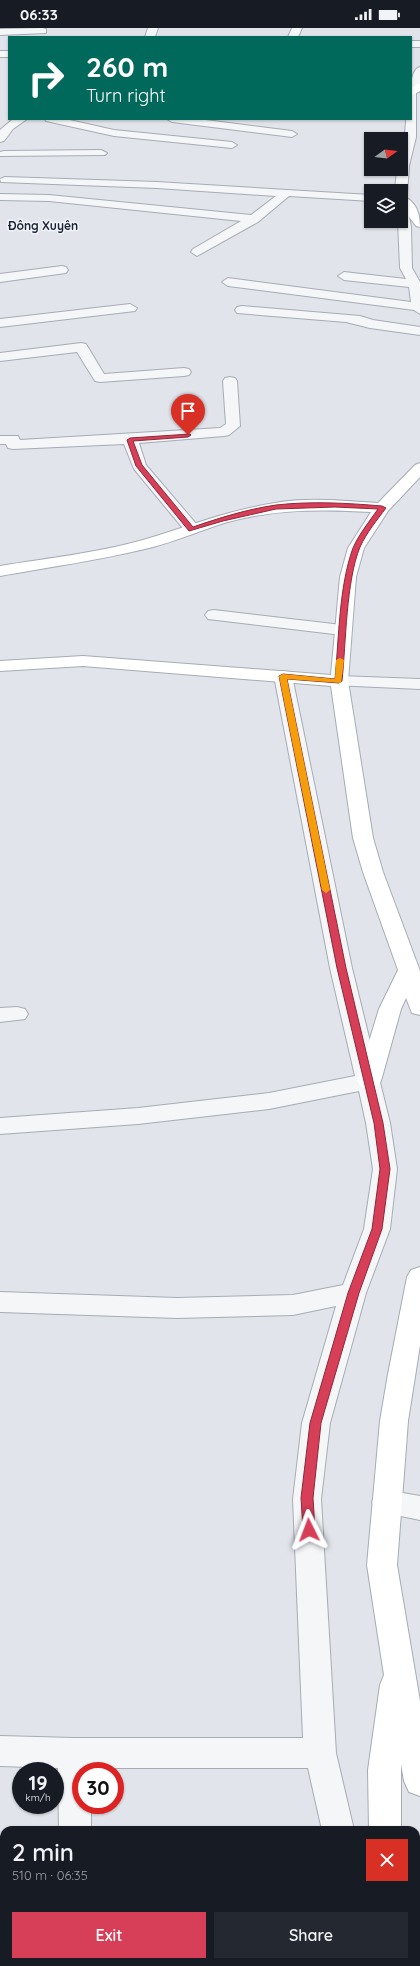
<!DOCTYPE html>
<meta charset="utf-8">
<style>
body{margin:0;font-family:Quicksand,sans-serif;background:#242831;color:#f1f3f6;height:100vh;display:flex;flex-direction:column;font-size:15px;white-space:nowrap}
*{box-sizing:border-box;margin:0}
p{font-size:13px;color:#9ea1a6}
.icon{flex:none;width:22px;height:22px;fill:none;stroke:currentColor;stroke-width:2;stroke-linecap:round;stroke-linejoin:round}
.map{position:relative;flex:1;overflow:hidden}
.side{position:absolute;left:0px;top:1798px;width:420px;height:140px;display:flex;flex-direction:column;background:#171b24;border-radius:12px 12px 0 0;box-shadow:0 1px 3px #0004}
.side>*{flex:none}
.banner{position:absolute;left:8px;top:8px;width:404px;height:84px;border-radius:0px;box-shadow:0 1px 3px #0004;background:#00695c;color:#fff;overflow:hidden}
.needle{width:26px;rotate:75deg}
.tools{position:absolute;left:364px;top:104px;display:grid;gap:8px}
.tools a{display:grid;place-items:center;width:44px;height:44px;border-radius:0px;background:#171b24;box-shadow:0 1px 3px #0004;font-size:20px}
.speed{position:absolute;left:12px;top:1734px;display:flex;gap:8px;font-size:20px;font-weight:700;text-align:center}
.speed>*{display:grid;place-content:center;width:52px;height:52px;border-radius:50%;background:#171b24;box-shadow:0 1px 3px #0004;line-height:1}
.speed small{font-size:10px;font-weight:400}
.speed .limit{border:6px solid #d22;background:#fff;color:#111}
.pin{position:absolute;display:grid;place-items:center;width:34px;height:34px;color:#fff;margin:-41px -17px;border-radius:50% 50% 50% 0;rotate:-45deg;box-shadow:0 0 4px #0007}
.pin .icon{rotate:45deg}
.me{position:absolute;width:44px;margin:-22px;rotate:357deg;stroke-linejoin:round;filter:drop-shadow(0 0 3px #0008)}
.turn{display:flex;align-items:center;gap:14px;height:84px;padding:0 12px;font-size:18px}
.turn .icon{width:52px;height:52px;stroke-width:2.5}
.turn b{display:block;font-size:28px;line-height:34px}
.round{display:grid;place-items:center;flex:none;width:42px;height:42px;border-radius:0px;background:#242831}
.headline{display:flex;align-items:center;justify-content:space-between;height:68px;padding:0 12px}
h1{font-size:24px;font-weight:600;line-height:30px}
.primary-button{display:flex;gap:8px;margin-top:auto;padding:8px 12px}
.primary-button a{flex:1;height:46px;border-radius:0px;background:#d73f58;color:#fff;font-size:16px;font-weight:600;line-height:46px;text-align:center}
.primary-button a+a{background:#242831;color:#f1f3f6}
.status{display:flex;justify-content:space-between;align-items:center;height:28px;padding:0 20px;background:#171b24;direction:ltr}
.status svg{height:11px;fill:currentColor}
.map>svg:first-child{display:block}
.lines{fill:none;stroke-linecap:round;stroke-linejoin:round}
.street-casing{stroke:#a6acb5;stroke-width:2}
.secondary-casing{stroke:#a6acb5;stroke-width:2}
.street{fill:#f4f6f8;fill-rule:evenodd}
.secondary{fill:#fff;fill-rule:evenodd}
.route{fill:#d73f58;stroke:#8c2939}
.slow{fill:#f59e0b}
.labels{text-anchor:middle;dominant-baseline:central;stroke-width:3;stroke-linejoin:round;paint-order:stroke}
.far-quarter-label{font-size:12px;font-weight:bold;fill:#1a2434;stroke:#f1f4f8}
</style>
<div class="status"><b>06:33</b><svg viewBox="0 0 49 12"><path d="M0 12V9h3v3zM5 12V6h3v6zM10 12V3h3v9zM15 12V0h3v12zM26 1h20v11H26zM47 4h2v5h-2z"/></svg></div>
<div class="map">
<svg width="420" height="1938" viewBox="0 0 420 1938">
<rect width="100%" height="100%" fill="#e1e5eb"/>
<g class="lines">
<g class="street-casing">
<path id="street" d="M 43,0 L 46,1 L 46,5 L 0,7 L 0,1 Z
M 148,0 L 158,0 L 155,9 L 145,9 Z
M 292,0 L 302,0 L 298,9 L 288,9 Z
M 411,13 L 420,13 L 420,19 L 411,19 Z
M 0,23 L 9,23 L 9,29 L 0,29 Z
M 420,39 L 420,55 L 416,65 L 416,109 L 409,138 L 407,166 L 401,169 L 401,163 L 395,163 L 397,141 L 401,141 C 401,124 406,108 406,91 L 411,91 C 411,80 407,42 420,39 Z
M 13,91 L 27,91 L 13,101 L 4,113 L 0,114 L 0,102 Z
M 45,91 L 65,91 L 114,102 L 232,114 L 237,117 L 232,120 L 114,108 L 46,93 Z
M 167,91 L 198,91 L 292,103 L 297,106 L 292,109 L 172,94 Z
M 101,122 L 107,125 L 105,127 L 0,128 L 0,124 L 4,123 Z
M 5,149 L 157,154 L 371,167 L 371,173 L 289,168 L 258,194 L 197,228 L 191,224 L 193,221 L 241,193 L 49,173 L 0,172 L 0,166 L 49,167 L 251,187 L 276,168 L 157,160 L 1,154 L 0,151 Z
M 401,172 L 407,176 L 411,199 L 412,240 L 420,254 L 420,286 L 414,282 L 228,258 L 222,254 L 228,250 L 411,274 L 409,259 L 344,252 L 338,248 L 344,244 L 406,251 L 400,240 L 398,193 L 401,193 Z
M 62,238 L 66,239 L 68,242 L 66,245 L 0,254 L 0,246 Z
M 130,276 L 137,280 L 135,283 L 0,299 L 0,291 Z
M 242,278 L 360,288 L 373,292 L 420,299 L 420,307 L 370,300 L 346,294 L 237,285 L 235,282 L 237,279 Z
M 81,315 L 86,316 L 104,346 L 184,340 L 189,341 L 191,344 L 189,347 L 184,348 L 100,354 L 95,353 L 77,324 L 0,333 L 0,325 Z
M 230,349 L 235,350 L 237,353 L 240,398 L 229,407 L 224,408 L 139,415 L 146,437 L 198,498 L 200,501 L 198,504 L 192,506 L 186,504 L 134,441 L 124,416 L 13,421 L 8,420 L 6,416 L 0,416 L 0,408 L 18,408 L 20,412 L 220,400 L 226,396 L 223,353 L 225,350 Z
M 214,582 L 342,597 L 348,598 L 351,602 L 348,606 L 342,607 L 208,591 L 205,587 L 208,583 Z
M 283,643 L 289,644 L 292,648 L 352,940 L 390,1095 L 397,1141 L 390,1201 L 366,1265 L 330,1395 L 321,1471 L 336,1725 L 354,1802 L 322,1802 L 308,1740 L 90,1740 L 90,1743 L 81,1743 L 81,1777 L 91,1777 L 91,1802 L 59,1802 L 58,1740 L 0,1738 L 0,1708 L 74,1710 L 303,1710 L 293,1471 L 302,1395 L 336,1278 L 293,1287 L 177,1290 L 0,1284 L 0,1264 L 177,1270 L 293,1267 L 343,1257 L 364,1201 L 373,1141 L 366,1095 L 359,1063 L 269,1081 L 138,1096 L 0,1106 L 0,1090 L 138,1080 L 269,1065 L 355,1048 L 330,940 L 274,648 L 277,644 Z
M 339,648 L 420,651 L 420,661 L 333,657 L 330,653 L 333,649 Z
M 17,979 L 25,981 L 28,986 L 25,991 L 0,994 L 0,980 Z
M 386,1462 L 420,1468 L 420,1492 L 376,1483 L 372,1474 L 376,1465 Z
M 60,1934 L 94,1934 L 94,1938 L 60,1938 Z
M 352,1934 L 386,1934 L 387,1938 L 353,1938 Z"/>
</g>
<g class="secondary-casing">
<path id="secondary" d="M 420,55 L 420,63 L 411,68 L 411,60 Z
M 401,168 C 416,172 420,185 420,199 L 416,198 L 401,178 Z
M 420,435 L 420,449 L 388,483 L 364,520 L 356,549 L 348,653 L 373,810 L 383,844 L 420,943 L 420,987 L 412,985 L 406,970 L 401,981 L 381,1053 L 377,1059 L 369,1061 L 361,1059 L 357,1053 L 379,981 L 398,942 L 363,844 L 353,810 L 331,658 L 83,638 L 0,643 L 0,633 L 83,628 L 331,647 L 340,549 L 348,520 L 371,484 C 322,481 272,481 224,495 C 199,503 174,514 149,520 C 100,532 50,539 0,548 L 0,538 C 48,530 97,525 143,512 C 187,499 229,482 275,475 C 307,469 345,473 378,475 L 415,437 Z
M 420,1239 L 420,1317 L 408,1393 L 397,1537 L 420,1673 L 420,1768 L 409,1764 L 404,1753 L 401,1736 L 401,1802 L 369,1802 L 368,1742 L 380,1657 L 384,1647 L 367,1537 L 380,1393 L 388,1346 L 407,1249 L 411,1242 Z
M 381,1934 L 415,1934 L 416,1938 L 382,1938 Z"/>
</g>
<use href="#street" class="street"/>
<use href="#secondary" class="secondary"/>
</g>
<path class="route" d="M 190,406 L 191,407 L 188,409 L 133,413 L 142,437 L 193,499 C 219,490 248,481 276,477 C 311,473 347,475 382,478 L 386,480 C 377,492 367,504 360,519 C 346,553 346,615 342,653 L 339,655 L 287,651 L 346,940 L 383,1095 L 390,1141 L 382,1201 L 359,1265 L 321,1395 L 313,1470 L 315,1502 L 313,1506 L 309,1508 L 305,1506 L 303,1502 L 301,1470 L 310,1395 L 348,1265 L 372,1201 L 380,1141 L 374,1095 L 337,940 L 279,648 L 283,646 L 335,651 C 339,610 339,558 353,520 C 359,506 369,494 378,481 L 335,479 L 276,481 L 223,493 L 189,503 L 136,438 L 127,412 L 130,410 Z"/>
<path class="slow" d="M 340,630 L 344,632 L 341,655 L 287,651 L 330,862 L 326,865 L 322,862 L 279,648 L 283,646 L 335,651 L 336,632 Z"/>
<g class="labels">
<g class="far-quarter-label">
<text x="43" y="197">Đông Xuyên</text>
</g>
</g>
</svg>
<div class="tools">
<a><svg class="needle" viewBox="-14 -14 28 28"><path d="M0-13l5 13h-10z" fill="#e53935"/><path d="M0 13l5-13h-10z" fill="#9ea1a6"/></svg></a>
<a><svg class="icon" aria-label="layers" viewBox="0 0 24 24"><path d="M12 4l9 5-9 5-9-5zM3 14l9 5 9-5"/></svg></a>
</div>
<div class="speed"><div>19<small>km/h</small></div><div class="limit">30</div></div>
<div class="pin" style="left:188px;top:407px;background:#d93025"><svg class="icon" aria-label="arrive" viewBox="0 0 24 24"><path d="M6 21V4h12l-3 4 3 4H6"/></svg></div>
<svg class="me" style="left:309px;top:1502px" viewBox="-20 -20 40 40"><path d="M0-17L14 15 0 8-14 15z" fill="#d73f58" stroke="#fff" stroke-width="4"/></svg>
<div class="banner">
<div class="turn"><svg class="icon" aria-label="right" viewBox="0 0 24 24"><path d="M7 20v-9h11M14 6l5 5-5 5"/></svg><div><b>260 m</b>Turn right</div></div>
</div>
<section class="side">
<div class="headline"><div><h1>2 min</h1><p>510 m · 06:35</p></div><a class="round" style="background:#d93025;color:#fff"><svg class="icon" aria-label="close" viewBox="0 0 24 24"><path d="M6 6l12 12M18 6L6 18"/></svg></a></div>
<div class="primary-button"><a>Exit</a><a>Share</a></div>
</section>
</div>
